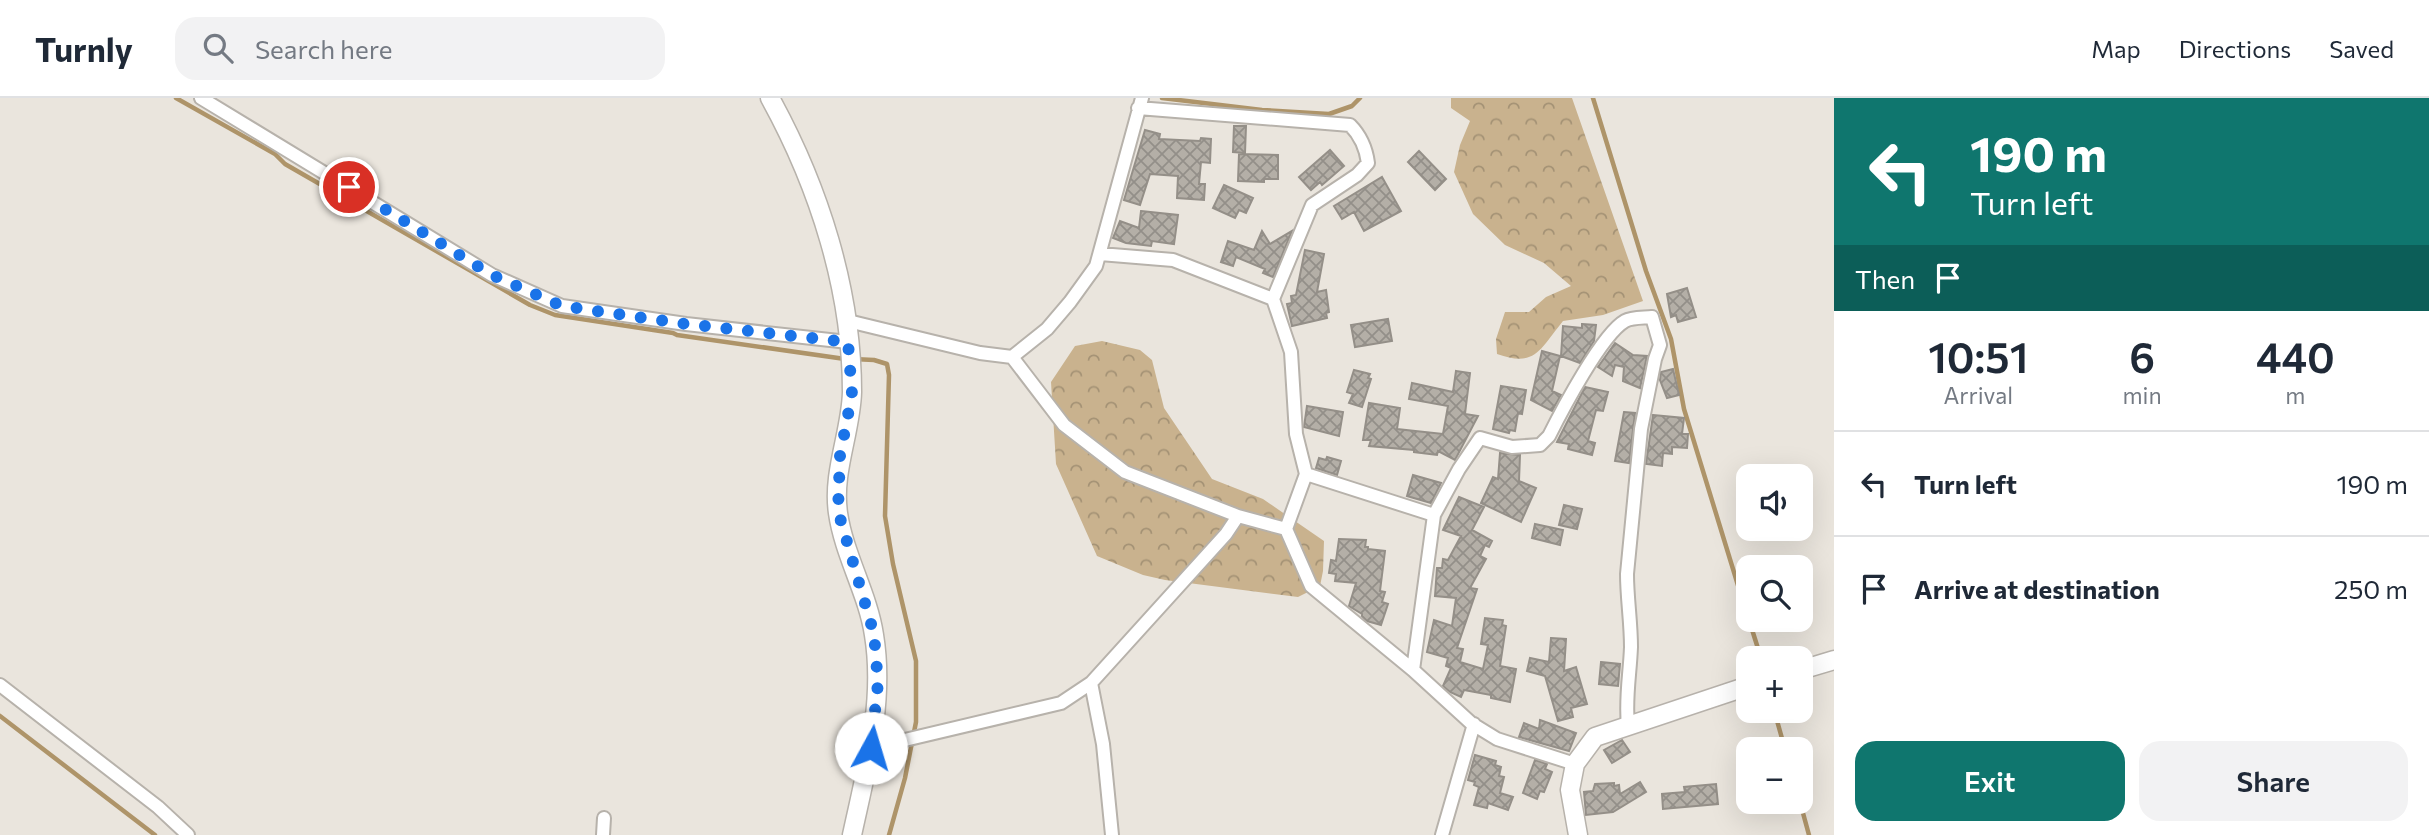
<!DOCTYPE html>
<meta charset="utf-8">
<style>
body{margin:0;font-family:Commissioner,sans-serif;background:#f2f2f3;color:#1f2937;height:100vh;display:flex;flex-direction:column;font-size:26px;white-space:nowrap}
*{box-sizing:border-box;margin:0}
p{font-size:23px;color:#747a83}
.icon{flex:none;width:38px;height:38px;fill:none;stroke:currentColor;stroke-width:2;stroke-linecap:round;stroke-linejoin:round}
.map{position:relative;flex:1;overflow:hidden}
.drawer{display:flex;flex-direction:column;background:#fff;width:595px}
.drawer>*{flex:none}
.banner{background:#0f766e;color:#fff;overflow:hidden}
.fabs{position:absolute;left:1736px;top:366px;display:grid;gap:14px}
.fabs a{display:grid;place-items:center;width:77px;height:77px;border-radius:14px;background:#fff;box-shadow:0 7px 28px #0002;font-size:35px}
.pin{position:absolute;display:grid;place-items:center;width:60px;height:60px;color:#fff;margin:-30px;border:4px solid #fff;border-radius:50%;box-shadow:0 2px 7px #0007}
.me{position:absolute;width:77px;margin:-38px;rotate:6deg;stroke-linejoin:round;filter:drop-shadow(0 0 5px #0008)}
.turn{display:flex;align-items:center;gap:24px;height:147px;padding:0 21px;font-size:32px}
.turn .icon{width:91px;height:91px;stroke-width:2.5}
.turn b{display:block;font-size:49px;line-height:60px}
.then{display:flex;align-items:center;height:66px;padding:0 21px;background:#0003;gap:14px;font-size:26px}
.eta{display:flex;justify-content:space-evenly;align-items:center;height:119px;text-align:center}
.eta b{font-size:42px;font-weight:600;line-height:49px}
.primary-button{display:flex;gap:14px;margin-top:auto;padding:14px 21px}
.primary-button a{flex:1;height:80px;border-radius:21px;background:#0f766e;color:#fff;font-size:28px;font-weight:600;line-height:80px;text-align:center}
.primary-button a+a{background:#f2f2f3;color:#1f2937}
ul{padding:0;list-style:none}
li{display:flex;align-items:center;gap:21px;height:105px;padding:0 21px;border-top:2px solid #e0e1e3}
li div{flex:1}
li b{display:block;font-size:26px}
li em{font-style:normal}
header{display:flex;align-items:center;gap:42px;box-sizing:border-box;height:98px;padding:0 35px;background:#fff;border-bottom:2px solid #e0e1e3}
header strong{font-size:33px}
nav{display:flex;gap:38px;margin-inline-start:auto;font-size:24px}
.search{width:490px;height:63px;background:#f2f2f3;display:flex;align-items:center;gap:18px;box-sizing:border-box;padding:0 24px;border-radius:21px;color:#747a83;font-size:26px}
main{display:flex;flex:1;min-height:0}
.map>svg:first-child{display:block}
.forest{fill:url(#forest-crowns)}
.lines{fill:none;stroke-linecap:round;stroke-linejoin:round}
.stream{stroke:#ae9469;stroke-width:4.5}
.building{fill:url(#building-cross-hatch);stroke:#948f88;stroke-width:2}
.street-casing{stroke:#b7b2ab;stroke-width:16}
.secondary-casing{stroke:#b7b2ab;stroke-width:21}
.street{stroke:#fff;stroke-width:12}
.secondary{stroke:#fff;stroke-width:18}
.route{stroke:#1a73e8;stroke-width:12;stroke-dasharray:0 21.6}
</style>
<header>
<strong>Turnly</strong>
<div class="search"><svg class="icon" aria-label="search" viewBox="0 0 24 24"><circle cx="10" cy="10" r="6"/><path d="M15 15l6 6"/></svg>Search here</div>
<nav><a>Map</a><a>Directions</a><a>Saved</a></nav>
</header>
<main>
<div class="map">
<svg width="1834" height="737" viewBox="0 0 1834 737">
<defs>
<pattern id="forest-crowns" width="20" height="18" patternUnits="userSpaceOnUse" patternTransform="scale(1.75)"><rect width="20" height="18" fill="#c9b28e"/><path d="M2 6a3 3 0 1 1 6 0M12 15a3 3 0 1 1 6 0" fill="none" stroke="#a49275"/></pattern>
<pattern id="building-cross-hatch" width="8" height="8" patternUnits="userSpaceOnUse" patternTransform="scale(1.75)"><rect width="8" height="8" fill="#b4afa7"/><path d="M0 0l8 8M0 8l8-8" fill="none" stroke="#938f89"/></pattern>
</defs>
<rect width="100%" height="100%" fill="#eae5dd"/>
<path class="forest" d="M 1451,0 L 1572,0 L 1643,203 L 1603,217 L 1563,223 C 1540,251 1536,270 1497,256 L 1496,241 L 1505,214 L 1529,214 L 1546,199 L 1571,188 L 1544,165 L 1505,147 L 1473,116 L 1454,74 L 1460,47 L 1470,23 L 1451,10 Z
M 1102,243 L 1140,252 L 1152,262 L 1164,310 L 1212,381 L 1263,401 L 1324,443 L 1323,473 L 1320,488 L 1298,499 L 1165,482 L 1143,477 L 1097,458 L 1056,366 L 1051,284 L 1075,248 Z"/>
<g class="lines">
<path class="stream" d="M 176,0 L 275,56 L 285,66 L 530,207 L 555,217 L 673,235 L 677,237 L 845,261
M 1162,0 L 1262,12 L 1329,16 L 1352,8 L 1360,0
M 1593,0 L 1646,173 L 1671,241 L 1684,311 L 1748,520
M 853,261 L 874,262 L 887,266 L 889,277 L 885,418 L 893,466 L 916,563 L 916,624 L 905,680 L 889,737
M 1749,522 L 1761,560
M 1774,612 L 1785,651
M 0,618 L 155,737
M 1800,704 L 1809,737"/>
</g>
<path class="building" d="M 1234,28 L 1246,28 L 1245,55 L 1233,54 Z
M 1145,32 L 1160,36 L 1159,41 L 1200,43 L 1201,40 L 1211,41 L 1210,65 L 1201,64 L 1199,86 L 1205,86 L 1204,102 L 1177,100 L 1178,78 L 1150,76 L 1140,107 L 1124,102 Z
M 1330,52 L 1344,68 L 1322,87 L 1320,84 L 1311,92 L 1299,79 Z
M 1419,53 L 1446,81 L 1435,92 L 1408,64 Z
M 1239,56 L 1278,57 L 1278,81 L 1264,81 L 1264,84 L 1238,83 Z
M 1382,79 L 1401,113 L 1364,133 L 1354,114 L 1342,121 L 1334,108 Z
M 1224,87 L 1253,100 L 1246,115 L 1239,112 L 1235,120 L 1213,110 Z
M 1141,113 L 1178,117 L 1174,146 L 1152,143 L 1151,148 L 1126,145 L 1113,140 L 1120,123 L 1139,130 Z
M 1262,133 L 1270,146 L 1292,133 L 1273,179 L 1263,175 L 1265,171 L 1236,159 L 1233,168 L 1221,164 L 1228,143 L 1254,152 Z
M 1305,152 L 1324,156 L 1317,194 L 1326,192 L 1329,214 L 1326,215 L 1327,220 L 1292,228 L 1287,206 L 1292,205 L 1291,198 L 1296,197 Z
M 1687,190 L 1696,219 L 1678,224 L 1676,217 L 1671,219 L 1667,196 Z
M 1388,221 L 1392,243 L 1355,249 L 1351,227 Z
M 1582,226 L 1596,227 L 1594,243 L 1580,265 L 1561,258 L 1563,228 L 1582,230 Z
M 1615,245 L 1633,257 L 1647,258 L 1640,290 L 1623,283 L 1624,269 L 1615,267 L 1612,278 L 1598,269 Z
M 1542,253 L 1560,258 L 1552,293 L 1561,297 L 1552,313 L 1531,302 Z
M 1673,271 L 1679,297 L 1667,300 L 1660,282 L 1661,274 Z
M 1354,272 L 1370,276 L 1368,280 L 1371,281 L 1362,309 L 1349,305 L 1353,296 L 1347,294 Z
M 1456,273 L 1470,275 L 1465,316 L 1478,318 L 1455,362 L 1438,353 L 1437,357 L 1414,354 L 1414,352 L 1369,348 L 1371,342 L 1363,342 L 1369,305 L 1400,310 L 1397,331 L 1443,336 L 1448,308 L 1409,301 L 1412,285 L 1453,294 Z
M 1501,288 L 1526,292 L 1522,316 L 1518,315 L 1515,333 L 1510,332 L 1509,335 L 1493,331 Z
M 1585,289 L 1608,294 L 1603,313 L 1596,312 L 1588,343 L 1595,345 L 1592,357 L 1568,351 L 1569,346 L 1557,344 Z
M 1307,308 L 1343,314 L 1339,338 L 1304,329 Z
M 1624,314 L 1635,315 L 1629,365 L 1615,363 Z
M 1653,317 L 1684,320 L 1682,336 L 1688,336 L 1687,350 L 1672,349 L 1672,356 L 1663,355 L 1662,368 L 1646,366 Z
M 1500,355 L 1520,357 L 1519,383 L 1536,390 L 1521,424 L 1481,405 L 1493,379 L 1498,381 Z
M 1327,359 L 1341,363 L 1337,377 L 1316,370 L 1319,360 L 1326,362 Z
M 1413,377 L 1441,385 L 1431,405 L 1407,398 Z
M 1459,399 L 1484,409 L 1472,432 L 1492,443 L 1489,449 L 1485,447 L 1480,458 L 1486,461 L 1470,490 L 1477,491 L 1457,550 L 1463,551 L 1460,564 L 1483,571 L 1488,547 L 1481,546 L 1485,520 L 1503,522 L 1502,527 L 1506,528 L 1500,568 L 1516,571 L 1510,604 L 1491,600 L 1491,597 L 1464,592 L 1461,599 L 1450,594 L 1443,588 L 1451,570 L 1446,568 L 1448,560 L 1427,554 L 1434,522 L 1452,528 L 1456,500 L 1435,498 L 1437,470 L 1442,470 L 1443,461 L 1448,462 L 1461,438 L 1443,432 Z
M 1564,407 L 1582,411 L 1577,431 L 1559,427 Z
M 1535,426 L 1563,432 L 1560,447 L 1532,440 Z
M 1339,441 L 1366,442 L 1365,449 L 1368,449 L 1368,451 L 1385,453 L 1380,493 L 1385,494 L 1382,504 L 1388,506 L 1381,527 L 1367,523 L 1362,518 L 1362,516 L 1349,508 L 1356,485 L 1335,483 L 1336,476 L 1329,475 L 1331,462 L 1336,463 Z
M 1551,540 L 1566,541 L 1564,573 L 1576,569 L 1587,606 L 1571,610 L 1573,619 L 1558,623 L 1545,578 L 1527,573 L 1530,560 L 1549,564 Z
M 1601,564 L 1620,566 L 1618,588 L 1599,586 Z
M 1540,622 L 1576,635 L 1569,653 L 1519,639 L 1524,625 L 1539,631 Z
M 1622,642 L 1630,654 L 1612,665 L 1604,652 Z
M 1475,657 L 1496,663 L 1495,667 L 1501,669 L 1499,678 L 1504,679 L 1500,695 L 1513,699 L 1508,712 L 1488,705 L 1487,710 L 1474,707 L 1479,689 L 1474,687 L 1475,684 L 1468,682 Z
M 1535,662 L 1547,666 L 1545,671 L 1552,674 L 1544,694 L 1540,693 L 1537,701 L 1523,695 Z
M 1640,684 L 1646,694 L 1613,714 L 1586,717 L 1584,694 L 1593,693 L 1595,686 L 1614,685 L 1614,688 L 1619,687 L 1620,696 Z
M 1716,686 L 1718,706 L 1663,711 L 1662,696 L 1685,694 L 1684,689 Z"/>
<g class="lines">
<g class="street-casing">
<path id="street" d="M 201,0 L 492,177 L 562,208 L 686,226 L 848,244
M 1138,10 L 1350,27 C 1361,38 1366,50 1368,65 L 1357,77 L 1312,107 L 1273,201 L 1291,254 L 1296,336 L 1306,376 L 1286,431
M 1100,156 L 1173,162 L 1273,201
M 848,223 L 980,255 L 1012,259 L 1064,327 L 1125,374 L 1238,418 L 1286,431 L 1311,488 L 1413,572 L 1471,625 L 1497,641 L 1575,666
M 1012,259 L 1047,231 L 1070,204 L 1096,168 L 1142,0
M 1306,376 L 1434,417
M 1413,572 L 1434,417 L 1459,371 L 1480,340 L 1512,349 L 1540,347 L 1549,338 C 1562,312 1602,236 1625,223 C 1632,219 1644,220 1652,219 L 1660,247 L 1655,261 L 1641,331 L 1627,476 C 1627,500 1631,524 1631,549 C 1630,576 1625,601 1628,627
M 1091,585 L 1103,646 L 1112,737
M 0,587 L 158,709 L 188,737
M 871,650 L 1061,605 L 1091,585 L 1226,436 L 1238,418
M 603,737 L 604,720
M 1442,737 L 1474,626"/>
</g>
<g class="secondary-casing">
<path id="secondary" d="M 770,0 C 819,89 852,192 852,294 C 851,334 832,374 838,415 C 844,457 868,496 874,537 C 885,604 866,672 852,737
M 1801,572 L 1834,562
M 1578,737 L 1570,692 L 1575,666 L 1595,639 L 1748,588"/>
</g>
<use href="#street" class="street"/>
<use href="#secondary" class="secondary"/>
</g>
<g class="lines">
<path class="route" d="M 349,89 L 492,177 L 562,208 L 686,226 L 848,244 L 852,296 L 840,358 L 838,413 L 874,536 L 878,585 L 871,650"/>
</g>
</svg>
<div class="fabs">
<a><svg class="icon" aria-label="sound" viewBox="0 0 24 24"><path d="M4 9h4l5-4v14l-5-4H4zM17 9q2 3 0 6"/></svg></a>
<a><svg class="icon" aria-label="search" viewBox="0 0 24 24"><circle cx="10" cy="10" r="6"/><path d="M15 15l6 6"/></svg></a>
<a>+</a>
<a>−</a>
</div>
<div class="pin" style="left:349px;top:89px;background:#d93025"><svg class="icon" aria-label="arrive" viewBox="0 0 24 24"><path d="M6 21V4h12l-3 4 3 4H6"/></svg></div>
<svg class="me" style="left:871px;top:650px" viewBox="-20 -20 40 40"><circle r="19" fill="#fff"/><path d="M0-13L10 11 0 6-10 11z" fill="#1a73e8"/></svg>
</div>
<section class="drawer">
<div class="banner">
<div class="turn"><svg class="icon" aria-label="left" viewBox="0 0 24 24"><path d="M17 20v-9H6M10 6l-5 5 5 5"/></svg><div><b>190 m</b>Turn left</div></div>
<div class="then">Then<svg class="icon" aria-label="arrive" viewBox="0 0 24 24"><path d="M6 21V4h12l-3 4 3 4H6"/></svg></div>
</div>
<div class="eta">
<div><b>10:51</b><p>Arrival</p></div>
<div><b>6</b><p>min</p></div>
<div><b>440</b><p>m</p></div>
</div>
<ul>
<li><svg class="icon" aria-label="left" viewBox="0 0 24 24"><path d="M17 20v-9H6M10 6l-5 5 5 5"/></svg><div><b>Turn left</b></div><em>190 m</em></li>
<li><svg class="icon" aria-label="arrive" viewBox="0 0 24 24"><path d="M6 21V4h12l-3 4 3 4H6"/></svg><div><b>Arrive at destination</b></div><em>250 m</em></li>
</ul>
<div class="primary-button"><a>Exit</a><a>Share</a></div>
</section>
</main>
